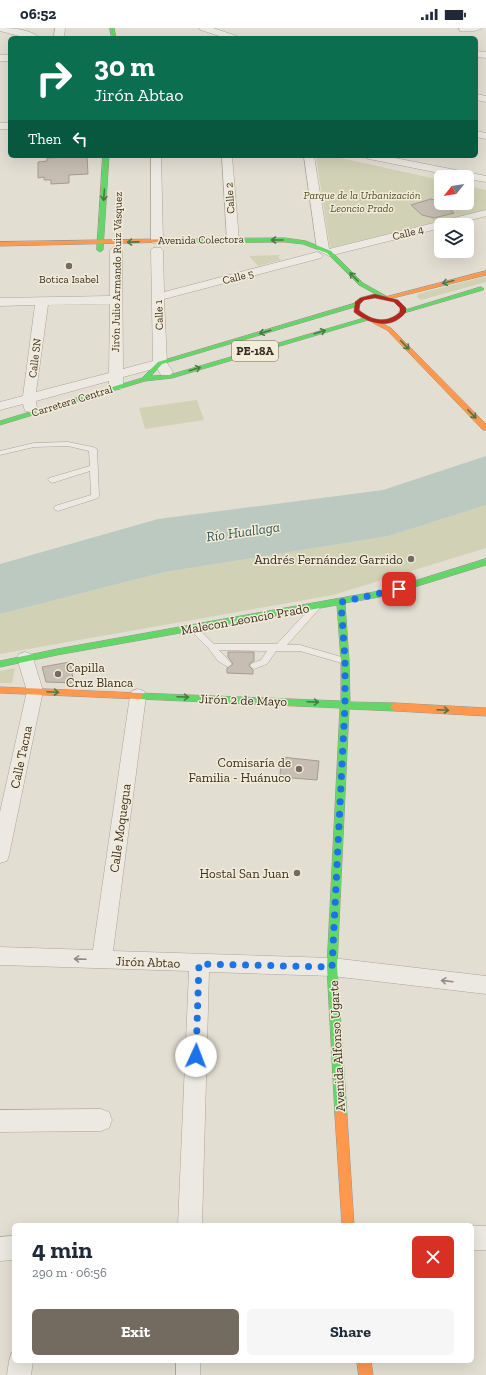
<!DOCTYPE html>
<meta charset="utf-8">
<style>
body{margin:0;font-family:"Zilla Slab",serif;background:#f6f6f7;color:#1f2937;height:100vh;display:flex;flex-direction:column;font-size:15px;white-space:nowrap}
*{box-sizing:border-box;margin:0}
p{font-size:13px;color:#747a83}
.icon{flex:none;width:22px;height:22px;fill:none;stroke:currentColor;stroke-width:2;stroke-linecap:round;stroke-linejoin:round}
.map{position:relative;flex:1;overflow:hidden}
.sheet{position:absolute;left:12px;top:1195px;width:462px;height:140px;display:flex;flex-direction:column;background:#fff;border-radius:6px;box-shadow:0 4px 16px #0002}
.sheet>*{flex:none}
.banner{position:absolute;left:8px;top:8px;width:470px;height:122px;border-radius:6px;box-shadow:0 4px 16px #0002;background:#0b6e4f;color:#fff;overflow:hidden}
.needle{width:26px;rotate:240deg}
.controls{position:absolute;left:434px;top:142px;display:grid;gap:8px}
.controls a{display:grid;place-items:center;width:40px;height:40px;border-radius:6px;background:#fff;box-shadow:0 4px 16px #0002;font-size:20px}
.pin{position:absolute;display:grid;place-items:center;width:34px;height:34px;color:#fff;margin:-17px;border-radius:8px;box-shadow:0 2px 6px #0006}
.me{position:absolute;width:44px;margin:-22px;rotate:2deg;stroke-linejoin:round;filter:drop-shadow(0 0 3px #0008)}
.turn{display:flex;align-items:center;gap:14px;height:84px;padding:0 20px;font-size:18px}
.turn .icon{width:52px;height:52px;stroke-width:2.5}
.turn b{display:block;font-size:28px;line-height:34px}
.then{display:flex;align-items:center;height:38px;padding:0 20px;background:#0003;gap:8px;font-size:15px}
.round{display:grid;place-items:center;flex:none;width:42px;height:42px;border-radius:6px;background:#f6f6f7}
.headline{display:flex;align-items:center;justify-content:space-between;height:68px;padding:0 20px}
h1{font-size:24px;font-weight:800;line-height:30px}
.action{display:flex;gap:8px;margin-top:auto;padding:8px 20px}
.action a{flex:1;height:46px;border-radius:6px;background:#746b60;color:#fff;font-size:16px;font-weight:800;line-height:46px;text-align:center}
.action a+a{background:#f6f6f7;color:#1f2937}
.status{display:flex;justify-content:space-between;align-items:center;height:28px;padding:0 20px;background:#fff;direction:ltr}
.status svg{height:11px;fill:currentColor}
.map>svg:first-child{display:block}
.green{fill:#d1d2b5}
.water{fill:#bbc9c1}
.building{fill:#c7beb3;stroke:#a49b91}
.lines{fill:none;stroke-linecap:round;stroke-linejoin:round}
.lane-casing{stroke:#a9a49a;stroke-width:1}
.street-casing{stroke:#a9a49a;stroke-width:1}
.fast-casing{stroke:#99938a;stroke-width:1}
.slow-casing{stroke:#99938a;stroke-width:1}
.jam-casing{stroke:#99938a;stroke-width:1}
.lane{fill:#ece9e2;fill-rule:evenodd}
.street{fill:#ece9e2;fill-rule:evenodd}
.fast{fill:#63d668;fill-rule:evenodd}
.slow{fill:#ff974d;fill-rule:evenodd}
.jam{fill:#b3261e;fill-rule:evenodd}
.oneway{stroke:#4b7942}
.oneway2{stroke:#928b82}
.route{stroke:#1a73e8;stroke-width:7;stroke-dasharray:0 12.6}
.poi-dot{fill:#746b60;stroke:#f3ecd9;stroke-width:1.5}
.labels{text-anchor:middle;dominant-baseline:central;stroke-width:3;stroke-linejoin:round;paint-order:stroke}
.far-park-label{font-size:11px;font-style:italic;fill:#48532a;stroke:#f3ecd9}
.far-street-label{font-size:11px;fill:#382d22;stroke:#f3ecd9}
.far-poi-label{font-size:11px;fill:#382d22;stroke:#f3ecd9}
.shield{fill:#f3ecd9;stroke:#706659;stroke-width:1}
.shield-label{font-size:12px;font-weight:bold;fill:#382d22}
.poi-label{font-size:13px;fill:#382d22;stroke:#f3ecd9;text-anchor:end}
.street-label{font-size:13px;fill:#382d22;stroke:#f3ecd9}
.water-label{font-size:14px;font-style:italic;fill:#335755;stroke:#f3ecd9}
</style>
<div class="status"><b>06:52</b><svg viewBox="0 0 49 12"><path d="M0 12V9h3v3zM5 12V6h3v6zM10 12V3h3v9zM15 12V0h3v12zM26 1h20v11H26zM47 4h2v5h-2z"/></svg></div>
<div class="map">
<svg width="486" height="1347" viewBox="0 0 486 1347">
<rect width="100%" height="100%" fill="#e3ded2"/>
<path class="green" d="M 316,128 L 331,128 L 441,152 L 441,175 L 467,175 L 467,158 L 486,162 L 486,182 L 330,220 Z
M 280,227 L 278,229 L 281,232 L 258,238 L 249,228 Z
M 486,248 L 486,254 L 421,272 L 417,269 L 418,266 Z
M 197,372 L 204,392 L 145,401 L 139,380 Z
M 486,477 L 486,520 L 333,567 L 0,626 L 0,586 L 165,544 L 389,508 Z
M 15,640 L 12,655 L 0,655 L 0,643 Z"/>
<path class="water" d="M 486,428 L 486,477 L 389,508 L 165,544 L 0,586 L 0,536 L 158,491 L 383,462 Z"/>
<path class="building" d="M 87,128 L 88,146 L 69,147 L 69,155 L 51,156 L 51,152 L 44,152 L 44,149 L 38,150 L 38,134 L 47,133 L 47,130 Z
M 431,171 L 440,173 L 454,185 L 434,190 L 422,187 L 411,177 Z
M 228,624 L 254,624 L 254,633 L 250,635 L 249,638 L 253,642 L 253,646 L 227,645 L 227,640 L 233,636 L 228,629 Z
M 70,634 L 74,655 L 46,654 L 42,639 Z
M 281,729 L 319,733 L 317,752 L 280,749 Z"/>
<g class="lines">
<g class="lane-casing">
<path id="lane" d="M 68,414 L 93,419 L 97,421 L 99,468 L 98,470 L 58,483 L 55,482 L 54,480 L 55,478 L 91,467 L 90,443 L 52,455 L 48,452 L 49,450 L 90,438 L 89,423 L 68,418 L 34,419 L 0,427 L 0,423 L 34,415 Z
M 317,575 L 321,578 L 320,580 L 287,617 L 300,617 L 345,630 L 348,631 L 349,633 L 348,635 L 345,636 L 300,623 L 276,623 L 267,636 L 254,641 L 250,638 L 251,636 L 261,632 L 267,623 L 219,622 L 232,636 L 228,639 L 218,633 L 209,621 L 188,600 L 192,597 L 195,598 L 214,616 L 277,616 L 314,576 Z"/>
</g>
<g class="street-casing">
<path id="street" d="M 0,0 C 13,0 30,1 40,10 L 27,10 L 0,3 Z
M 55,0 L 65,0 L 64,10 L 54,10 Z
M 199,0 L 213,0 L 237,8 L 239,10 L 225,10 L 201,2 Z
M 459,0 L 482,0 C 477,4 466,4 460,3 Z
M 476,23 L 486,24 L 486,30 L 476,29 Z
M 0,27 L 10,27 L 10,33 L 0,33 Z
M 476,66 L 486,68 L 486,74 L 476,72 Z
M 0,95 L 10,95 L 10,101 L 0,101 Z
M 476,103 L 486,105 L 486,111 L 476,109 Z
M 151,128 L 161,128 L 163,213 L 161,215 L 153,215 L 151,213 Z
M 222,128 L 232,128 L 239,212 L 237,214 L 229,214 L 227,212 Z
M 304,128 L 314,128 L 329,221 L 486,182 L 486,188 L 451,197 L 441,197 L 441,200 L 329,228 L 319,223 L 317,221 Z
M 364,128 L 385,128 L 486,148 L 486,154 L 467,151 L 467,149 L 459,149 L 369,131 Z
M 116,218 L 120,220 L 122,222 L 123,341 L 153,333 L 151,222 L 153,220 L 161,220 L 163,222 L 164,264 L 317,224 L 321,226 L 323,228 L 321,230 L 164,271 L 167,335 L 173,344 L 171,347 L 161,347 L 157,340 L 123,349 L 123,358 L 121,361 L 111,361 L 109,358 L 109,353 L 36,373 L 37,380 L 35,383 L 30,384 L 25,383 L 23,376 L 0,382 L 0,374 L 23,368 L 35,277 L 0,278 L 0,270 L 110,268 L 110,222 L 112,220 ZM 110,276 L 109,345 L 36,364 L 48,277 Z
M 25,624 L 31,626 L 33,630 L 43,663 L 9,827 L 7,833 L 0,835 L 0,784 L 27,663 L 17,630 L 19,626 Z
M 138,661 L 144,663 L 146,668 L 113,923 L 332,930 L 486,948 L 486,966 L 332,948 L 209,944 L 202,1197 L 178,1197 L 189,943 L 0,937 L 0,919 L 93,922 L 130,668 L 132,663 Z
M 101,1081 L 109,1084 L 112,1092 L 109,1100 L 101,1103 L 0,1104 L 0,1082 Z
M 472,1198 L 486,1198 L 486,1222 L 472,1222 Z
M 14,1208 L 14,1232 L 0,1233 L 0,1209 Z
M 12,1324 L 14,1324 L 14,1333 L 33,1333 L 31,1347 L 7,1347 L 9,1333 Z
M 176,1333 L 200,1333 L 200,1347 L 176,1347 Z"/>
</g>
<g class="fast-casing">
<path id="fast" d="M 110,0 L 114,0 L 116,10 L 112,10 Z
M 103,128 L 109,128 L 103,222 L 100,224 L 97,222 Z
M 285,210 L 306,213 L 331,223 L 363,255 L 386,268 L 381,269 L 359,257 L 327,225 L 303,216 L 285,214 L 171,215 L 168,213 L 171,211 Z
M 481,259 L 484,261 L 483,262 L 404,285 L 399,284 Z
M 356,275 L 358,276 L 358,278 L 162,336 L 151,348 L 169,347 L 364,290 L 368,290 L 368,292 L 172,350 L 145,353 L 0,397 L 0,393 L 142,350 L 158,334 Z
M 486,531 L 486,537 L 385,568 L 345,575 L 349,633 L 350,674 L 395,675 L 398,677 L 400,679 L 398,681 L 395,683 L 349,681 L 337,939 L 347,1088 L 345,1092 L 341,1094 L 337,1092 L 335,1088 L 327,939 L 340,680 L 139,671 L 136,670 L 135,668 L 136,666 L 139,665 L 341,673 L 341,633 L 337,577 L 57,627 L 0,639 L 0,633 L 57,621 L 385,562 Z"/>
</g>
<g class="slow-casing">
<path id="slow" d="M 171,211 L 174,213 L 173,214 L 0,218 L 0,214 Z
M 486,243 L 486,247 L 389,271 L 386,269 Z
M 375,292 L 391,300 L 486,396 L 486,402 L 483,402 L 387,302 L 373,295 L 373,293 Z
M 0,659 L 139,665 L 142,666 L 143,668 L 142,670 L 139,671 L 0,665 Z
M 395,675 L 486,680 L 486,688 L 395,683 L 392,681 L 390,679 L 392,677 Z
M 341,1082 L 345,1084 L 347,1088 L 354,1197 L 342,1197 L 335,1088 L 337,1084 Z
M 357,1333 L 371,1333 L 373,1347 L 359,1347 Z"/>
</g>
<g class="jam-casing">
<path id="jam" d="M 375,266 L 398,272 L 406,280 L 406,284 C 392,302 370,297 354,284 L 355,274 L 360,270 ZM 375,270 L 394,274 L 400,280 L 400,284 C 387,296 372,293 359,282 L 360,276 L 364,272 Z"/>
</g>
<use href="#lane" class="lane"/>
<use href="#street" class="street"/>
<use href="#fast" class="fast"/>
<use href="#slow" class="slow"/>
<use href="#jam" class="jam"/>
</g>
<defs><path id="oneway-shaft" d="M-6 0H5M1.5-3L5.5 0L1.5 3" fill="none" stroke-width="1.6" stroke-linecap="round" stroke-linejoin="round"/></defs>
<g class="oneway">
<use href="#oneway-shaft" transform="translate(104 167) rotate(94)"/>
<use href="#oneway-shaft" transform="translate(277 212) rotate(180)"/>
<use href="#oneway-shaft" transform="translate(133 214) rotate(179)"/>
<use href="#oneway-shaft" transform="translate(354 249) rotate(-135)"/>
<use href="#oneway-shaft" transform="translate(448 254) rotate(166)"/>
<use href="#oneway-shaft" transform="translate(265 304) rotate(164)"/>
<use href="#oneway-shaft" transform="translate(320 304) rotate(-17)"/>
<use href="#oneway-shaft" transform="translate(405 317) rotate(46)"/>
<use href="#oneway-shaft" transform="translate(195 341) rotate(-17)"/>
<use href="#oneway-shaft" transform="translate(472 386) rotate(46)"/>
<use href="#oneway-shaft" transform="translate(53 664) rotate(3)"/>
<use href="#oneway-shaft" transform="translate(183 669) rotate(2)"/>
<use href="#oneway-shaft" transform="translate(313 674) rotate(2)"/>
<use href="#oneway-shaft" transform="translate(443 682) rotate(3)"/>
</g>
<g class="oneway2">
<use href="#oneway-shaft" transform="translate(80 931) rotate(-178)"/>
<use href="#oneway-shaft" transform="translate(447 953) rotate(-173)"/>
</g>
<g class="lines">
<path class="route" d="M 196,1028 L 199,936 L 332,939 L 345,676 L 345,632 L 341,574 L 399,561"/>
</g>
<g class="poi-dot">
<circle cx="69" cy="238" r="4"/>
<circle cx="411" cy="531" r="4"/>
<circle cx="58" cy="646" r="4"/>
<circle cx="299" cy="741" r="4"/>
<circle cx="297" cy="845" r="4"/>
</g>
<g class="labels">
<g class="far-park-label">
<text x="362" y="167">Parque de la Urbanización<tspan x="362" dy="13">Leoncio Prado</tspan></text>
</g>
<g class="far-street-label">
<text transform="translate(230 170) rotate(-94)">Calle 2</text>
<text transform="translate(408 205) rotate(-14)">Calle 4</text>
<text transform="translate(201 212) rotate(-1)">Avenida Colectora</text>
<text transform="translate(117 244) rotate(-89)">Jirón Julio Armando Ruiz Vásquez</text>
<text transform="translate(238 249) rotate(-14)">Calle 5</text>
<text transform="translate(159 287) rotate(-92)">Calle 1</text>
<text transform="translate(35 330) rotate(-83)">Calle SN</text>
<text transform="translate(72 373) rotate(-17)">Carretera Central</text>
</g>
<g class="far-poi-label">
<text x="69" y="251">Botica Isabel</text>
</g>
<rect class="shield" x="232" y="313" width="46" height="20" rx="3"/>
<g class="shield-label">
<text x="255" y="323">PE-18A</text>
</g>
<g class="poi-label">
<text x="403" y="531">Andrés Fernández Garrido</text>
<text x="66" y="639" text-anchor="start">Capilla<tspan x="66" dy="15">Cruz Blanca</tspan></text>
<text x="291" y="734">Comisaría de<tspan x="291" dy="15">Familia - Huánuco</tspan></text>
<text x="289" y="845">Hostal San Juan</text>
</g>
<g class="street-label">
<text transform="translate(245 591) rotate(-10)">Malecon Leoncio Prado</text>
<text transform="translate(243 672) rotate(2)">Jirón 2 de Mayo</text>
<text transform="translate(21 729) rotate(-78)">Calle Tacna</text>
<text transform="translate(120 800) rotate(-82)">Calle Moquegua</text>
<text transform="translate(148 934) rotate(2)">Jirón Abtao</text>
<text transform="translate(337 1018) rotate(-93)">Avenida Alfonso Ugarte</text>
</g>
<g class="water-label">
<text transform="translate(243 504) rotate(-8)">Río Huallaga</text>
</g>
</g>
</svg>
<div class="controls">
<a><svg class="needle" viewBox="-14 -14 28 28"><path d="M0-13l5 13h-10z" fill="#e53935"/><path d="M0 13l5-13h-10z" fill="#747a83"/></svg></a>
<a><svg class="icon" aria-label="layers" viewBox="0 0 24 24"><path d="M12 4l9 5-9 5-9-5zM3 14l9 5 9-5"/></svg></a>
</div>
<div class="pin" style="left:399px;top:561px;background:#d93025"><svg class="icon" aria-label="arrive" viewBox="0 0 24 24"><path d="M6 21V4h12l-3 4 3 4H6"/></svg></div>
<svg class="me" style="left:196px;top:1028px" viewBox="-20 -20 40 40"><circle r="19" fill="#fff"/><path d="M0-13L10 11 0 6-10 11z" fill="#1a73e8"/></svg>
<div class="banner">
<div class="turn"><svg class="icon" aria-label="right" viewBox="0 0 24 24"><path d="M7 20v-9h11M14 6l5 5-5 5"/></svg><div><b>30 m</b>Jirón Abtao</div></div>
<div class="then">Then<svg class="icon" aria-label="left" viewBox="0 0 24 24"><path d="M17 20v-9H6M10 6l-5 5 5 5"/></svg></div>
</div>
<section class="sheet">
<div class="headline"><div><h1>4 min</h1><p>290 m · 06:56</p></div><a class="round" style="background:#d93025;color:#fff"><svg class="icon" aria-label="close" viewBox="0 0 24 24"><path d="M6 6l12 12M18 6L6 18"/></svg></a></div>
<div class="action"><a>Exit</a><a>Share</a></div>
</section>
</div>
